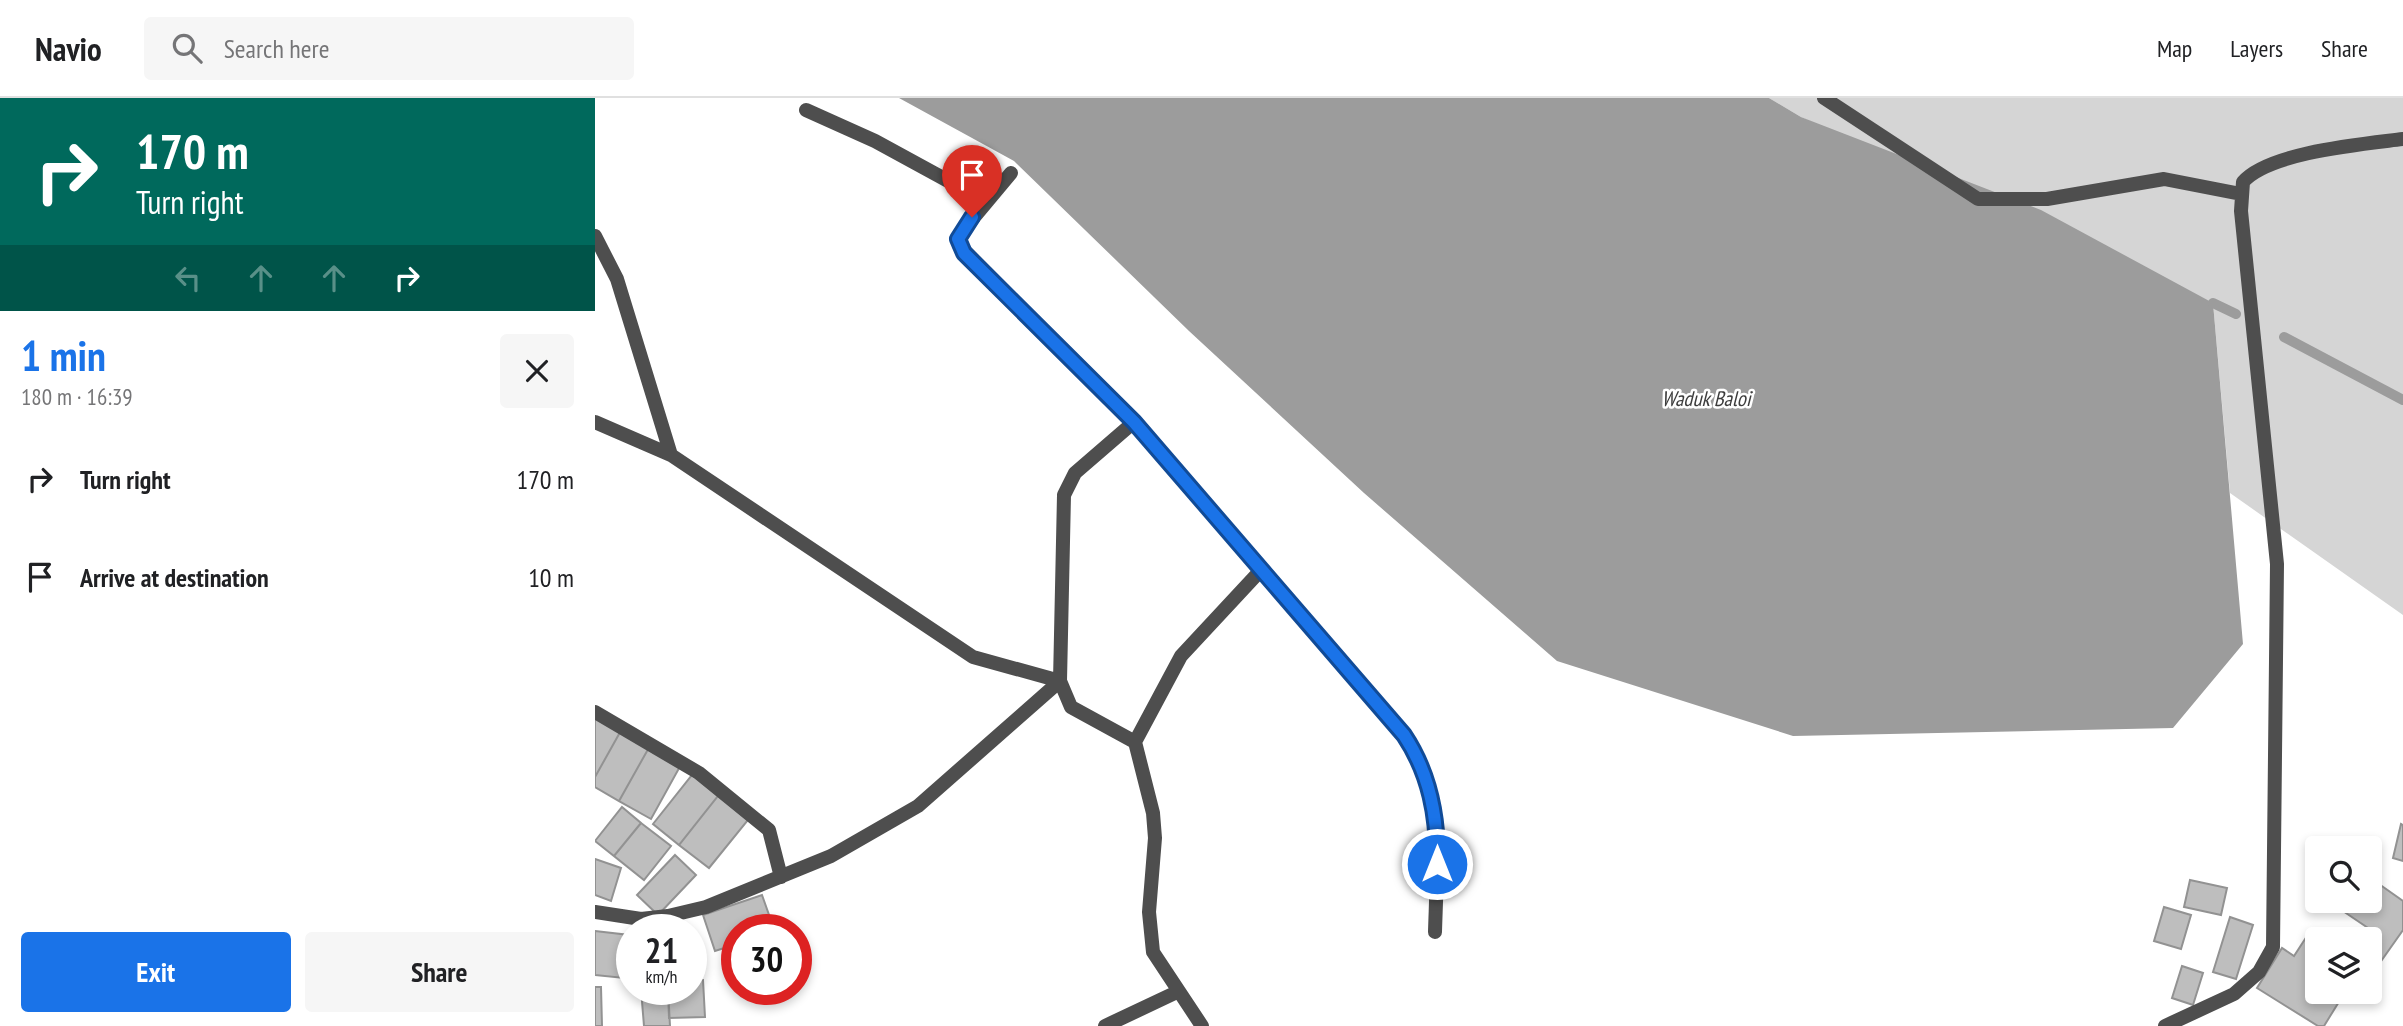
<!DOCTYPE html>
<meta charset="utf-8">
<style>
body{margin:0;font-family:"PT Sans Narrow",sans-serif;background:#f6f6f6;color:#202124;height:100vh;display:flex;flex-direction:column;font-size:26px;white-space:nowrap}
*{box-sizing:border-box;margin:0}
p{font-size:23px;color:#757577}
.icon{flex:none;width:38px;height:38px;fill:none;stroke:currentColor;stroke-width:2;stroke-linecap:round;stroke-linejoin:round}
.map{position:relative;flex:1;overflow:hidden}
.sheet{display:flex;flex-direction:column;background:#fff;width:595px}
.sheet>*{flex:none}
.banner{background:#00695c;color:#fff;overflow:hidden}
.tools{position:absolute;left:1710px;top:738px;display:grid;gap:14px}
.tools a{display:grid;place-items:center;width:77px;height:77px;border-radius:7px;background:#fff;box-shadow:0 4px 10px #0003;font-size:35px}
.speed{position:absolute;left:21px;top:816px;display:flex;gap:14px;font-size:35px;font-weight:700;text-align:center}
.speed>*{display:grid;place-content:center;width:91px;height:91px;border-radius:50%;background:#fff;box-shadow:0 4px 10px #0003;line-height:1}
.speed small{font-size:18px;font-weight:400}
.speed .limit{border:10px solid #d22;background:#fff;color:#111}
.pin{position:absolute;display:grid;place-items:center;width:60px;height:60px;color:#fff;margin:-72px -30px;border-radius:50% 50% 50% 0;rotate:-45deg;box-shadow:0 0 7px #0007}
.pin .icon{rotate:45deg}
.me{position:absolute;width:77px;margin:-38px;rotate:0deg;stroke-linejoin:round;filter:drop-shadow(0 0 5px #0008)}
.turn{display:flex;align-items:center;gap:24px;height:147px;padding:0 21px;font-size:32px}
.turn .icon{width:91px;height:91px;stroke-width:2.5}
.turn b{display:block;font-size:49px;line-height:60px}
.lanes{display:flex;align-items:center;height:66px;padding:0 21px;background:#0003;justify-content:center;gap:35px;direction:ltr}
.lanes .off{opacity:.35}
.round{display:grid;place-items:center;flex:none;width:74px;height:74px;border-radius:7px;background:#f6f6f6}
.summary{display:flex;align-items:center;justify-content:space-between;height:119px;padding:0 21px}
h1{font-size:42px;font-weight:700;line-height:52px;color:#1a73e8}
.cta{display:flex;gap:14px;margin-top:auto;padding:14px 21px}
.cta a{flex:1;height:80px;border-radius:7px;background:#1a73e8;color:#fff;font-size:28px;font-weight:700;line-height:80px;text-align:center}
.cta a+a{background:#f6f6f6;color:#202124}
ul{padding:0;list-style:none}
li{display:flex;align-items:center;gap:21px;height:98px;padding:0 21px}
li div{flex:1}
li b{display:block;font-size:26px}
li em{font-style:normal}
header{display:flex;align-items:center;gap:42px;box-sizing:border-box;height:98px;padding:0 35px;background:#fff;border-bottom:2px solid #e0e0e0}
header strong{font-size:33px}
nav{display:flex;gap:38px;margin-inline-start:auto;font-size:24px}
.search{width:490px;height:63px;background:#f6f6f6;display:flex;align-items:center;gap:18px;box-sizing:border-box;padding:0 24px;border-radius:7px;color:#757577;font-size:26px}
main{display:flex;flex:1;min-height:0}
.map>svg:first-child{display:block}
.green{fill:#d5d5d5}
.water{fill:#9c9c9c}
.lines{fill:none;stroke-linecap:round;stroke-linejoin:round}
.stream{stroke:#9c9c9c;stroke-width:10}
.building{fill:#bebebe;stroke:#929292;stroke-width:2}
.street{stroke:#4e4e4e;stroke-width:14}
.route-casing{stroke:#114b97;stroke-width:18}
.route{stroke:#1a73e8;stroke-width:12}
.labels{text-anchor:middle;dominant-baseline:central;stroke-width:5;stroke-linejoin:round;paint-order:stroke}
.water-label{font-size:21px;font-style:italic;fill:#3d3d3d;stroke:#fff}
</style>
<header>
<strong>Navio</strong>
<div class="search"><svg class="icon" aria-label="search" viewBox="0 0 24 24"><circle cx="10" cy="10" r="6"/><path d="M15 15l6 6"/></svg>Search here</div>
<nav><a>Map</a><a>Layers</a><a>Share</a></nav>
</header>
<main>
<section class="sheet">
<div class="banner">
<div class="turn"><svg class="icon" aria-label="right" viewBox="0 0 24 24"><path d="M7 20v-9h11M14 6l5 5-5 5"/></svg><div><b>170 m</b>Turn right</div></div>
<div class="lanes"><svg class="icon off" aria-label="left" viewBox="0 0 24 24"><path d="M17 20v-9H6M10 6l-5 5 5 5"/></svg><svg class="icon off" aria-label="ahead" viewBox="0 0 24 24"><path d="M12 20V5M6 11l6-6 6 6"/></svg><svg class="icon off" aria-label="ahead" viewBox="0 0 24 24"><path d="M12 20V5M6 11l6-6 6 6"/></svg><svg class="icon" aria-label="right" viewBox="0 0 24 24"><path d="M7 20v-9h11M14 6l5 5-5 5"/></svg></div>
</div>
<div class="summary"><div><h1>1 min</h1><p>180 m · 16:39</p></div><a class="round"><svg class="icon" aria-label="close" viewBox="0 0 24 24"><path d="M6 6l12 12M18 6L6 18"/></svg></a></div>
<ul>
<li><svg class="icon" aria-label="right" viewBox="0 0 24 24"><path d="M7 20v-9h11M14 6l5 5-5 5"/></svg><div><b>Turn right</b></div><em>170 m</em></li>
<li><svg class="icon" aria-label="arrive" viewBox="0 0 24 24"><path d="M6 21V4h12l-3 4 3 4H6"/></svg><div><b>Arrive at destination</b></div><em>10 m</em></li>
</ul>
<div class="cta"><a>Exit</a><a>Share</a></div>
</section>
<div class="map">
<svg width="1808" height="928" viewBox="0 0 1808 928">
<rect width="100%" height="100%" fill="#fff"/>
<path class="green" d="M 1174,0 L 1808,0 L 1808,517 L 1635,395 L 1618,205 L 1206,19 Z"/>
<path class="water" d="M 304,0 L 1174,0 L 1206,19 L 1446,112 L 1618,205 L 1648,546 L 1578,630 L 1198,638 L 962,563 L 769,395 L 594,233 L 419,63 Z"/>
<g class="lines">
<path class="stream" d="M 1618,205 L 1641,216
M 1689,239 L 1808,302"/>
</g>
<path class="building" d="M 0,614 L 28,629 L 0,679 Z
M 28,629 L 56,646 L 24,703 L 0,689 L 0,679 Z
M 56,646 L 88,663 L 56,721 L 24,703 Z
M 97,677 L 123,698 L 84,747 L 58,726 Z
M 123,698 L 153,722 L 114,770 L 84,747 Z
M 27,709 L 46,725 L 19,758 L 0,743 Z
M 46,725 L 76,748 L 49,782 L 19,758 Z
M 1806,726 L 1808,727 L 1808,763 L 1798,760 Z
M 80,757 L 101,777 L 63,817 L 42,797 Z
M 0,761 L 26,770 L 16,803 L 0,797 Z
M 1774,779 L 1808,803 L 1808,832 L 1777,876 L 1774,842 L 1765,842 L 1773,830 L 1745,811 L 1750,803 L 1774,803 Z
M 1595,782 L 1632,790 L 1626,817 L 1589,809 Z
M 167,797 L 179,831 L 142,831 L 142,846 L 120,853 L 108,817 Z
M 1569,809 L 1596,817 L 1586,851 L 1559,843 Z
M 1635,819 L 1658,827 L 1641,881 L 1618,874 Z
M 62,828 L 63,831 L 38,831 Z
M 0,833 L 34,837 L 29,880 L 0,877 Z
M 1712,838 L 1722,844 L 1722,894 L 1750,894 L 1729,928 L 1723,928 L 1662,890 L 1687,850 L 1699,858 Z
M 1587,868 L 1608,875 L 1598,907 L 1577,900 Z
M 108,882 L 110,919 L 74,920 L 73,891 L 96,891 L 96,883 Z
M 0,889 L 6,889 L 7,928 L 0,928 Z
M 46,891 L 73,891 L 75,928 L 49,928 Z"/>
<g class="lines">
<path class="street" d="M 1229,0 L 1383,101 L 1452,101 L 1569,81 L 1646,96
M 211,12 L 280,43 L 390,103
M 416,75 L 365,136 L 364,147 L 539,324 L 809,637 C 849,698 842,764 840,834
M 0,138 L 22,181 L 76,357
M 0,324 L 76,357 L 378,559 L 465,583 L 476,609 L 540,644 L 558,715 L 560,740 L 554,814 L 558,854 L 607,928
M 0,614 L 104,675 L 174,732 L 186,779
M 540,644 L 586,558 L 666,472
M 0,814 L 46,821 L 73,818 L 111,809 L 236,758 L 323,708 L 465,583 L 469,397 L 480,375 L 539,324
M 510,928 L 582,894
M 1570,928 L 1639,896 L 1664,874 L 1678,849 L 1682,466 L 1646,113 L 1648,84 C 1674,54 1769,46 1808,41"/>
</g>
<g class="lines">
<g class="route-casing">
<path id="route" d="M 377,119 L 363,141 L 369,155 L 539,324 L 809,637 C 835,676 843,719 842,766"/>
</g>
<use href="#route" class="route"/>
</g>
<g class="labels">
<g class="water-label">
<text x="1111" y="300">Waduk Baloi</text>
</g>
</g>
</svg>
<div class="tools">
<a><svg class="icon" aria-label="search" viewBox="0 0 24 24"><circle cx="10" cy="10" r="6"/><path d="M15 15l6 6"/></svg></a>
<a><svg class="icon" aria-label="layers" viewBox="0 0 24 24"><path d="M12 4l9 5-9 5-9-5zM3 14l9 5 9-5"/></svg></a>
</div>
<div class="speed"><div>21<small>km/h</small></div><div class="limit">30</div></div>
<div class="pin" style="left:377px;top:119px;background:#d93025"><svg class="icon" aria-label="arrive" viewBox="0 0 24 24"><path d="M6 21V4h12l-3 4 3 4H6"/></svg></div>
<svg class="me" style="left:842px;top:766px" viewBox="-20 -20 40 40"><circle r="17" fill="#1a73e8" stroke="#fff" stroke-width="3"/><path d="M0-11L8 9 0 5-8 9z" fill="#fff"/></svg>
</div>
</main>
